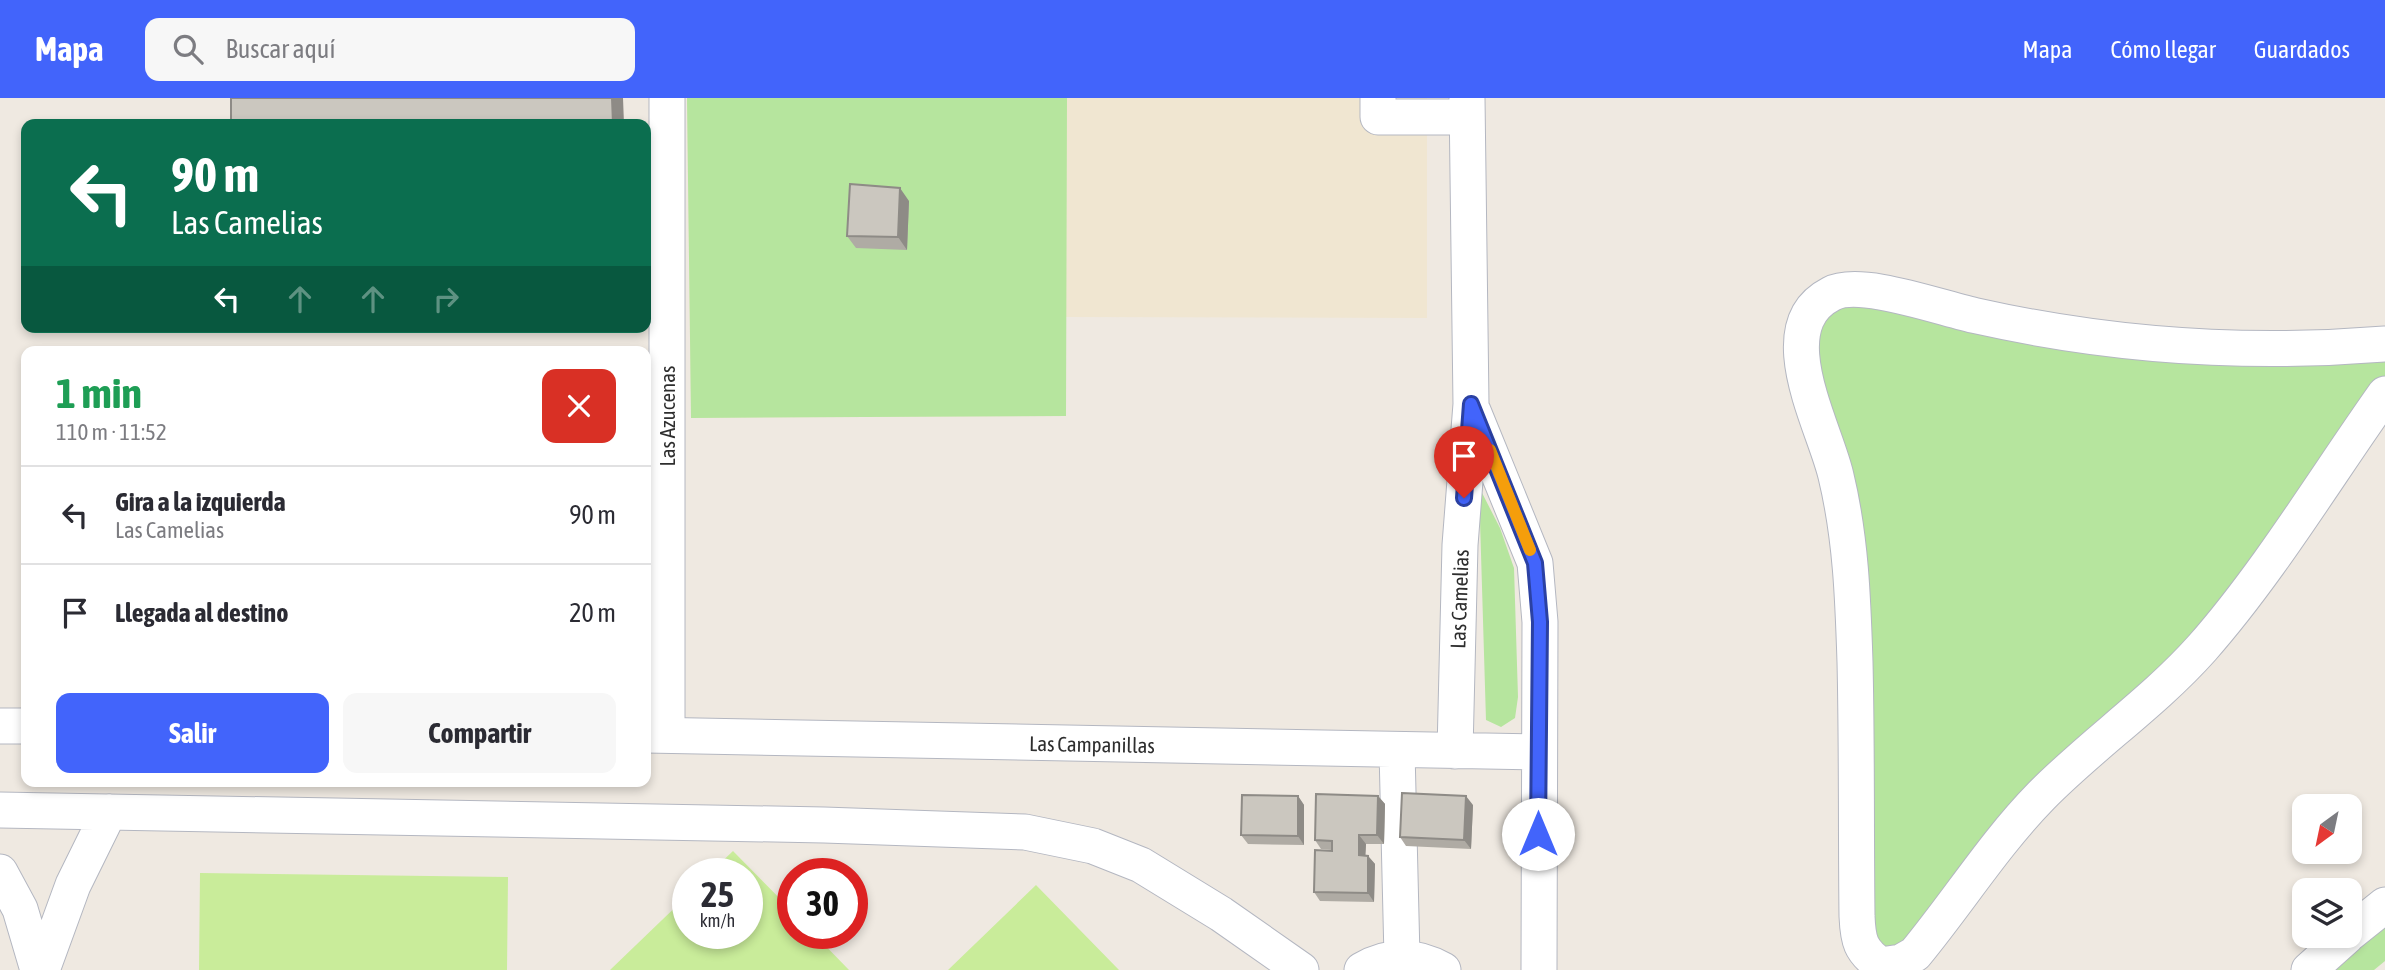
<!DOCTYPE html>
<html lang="es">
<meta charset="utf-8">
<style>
body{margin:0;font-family:"Asap Condensed",sans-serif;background:#f7f7f7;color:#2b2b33;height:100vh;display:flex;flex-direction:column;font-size:26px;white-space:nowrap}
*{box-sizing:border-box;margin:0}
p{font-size:23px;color:#7c7c81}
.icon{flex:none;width:38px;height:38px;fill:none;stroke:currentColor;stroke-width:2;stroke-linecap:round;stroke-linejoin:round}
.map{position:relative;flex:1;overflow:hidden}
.sheet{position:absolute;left:21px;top:248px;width:630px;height:441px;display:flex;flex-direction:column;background:#fff;border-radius:14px;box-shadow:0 4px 10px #0003}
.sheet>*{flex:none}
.guide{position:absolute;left:21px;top:21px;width:630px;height:214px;border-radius:14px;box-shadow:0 4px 10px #0003;background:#0b6e4f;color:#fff;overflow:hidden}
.needle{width:46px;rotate:213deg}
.controls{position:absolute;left:2292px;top:696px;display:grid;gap:14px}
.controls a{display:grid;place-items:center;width:70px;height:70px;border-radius:14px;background:#fff;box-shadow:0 4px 10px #0003;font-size:35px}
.speed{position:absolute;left:672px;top:760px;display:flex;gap:14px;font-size:35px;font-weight:700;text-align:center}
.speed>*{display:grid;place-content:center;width:91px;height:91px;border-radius:50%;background:#fff;box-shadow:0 4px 10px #0003;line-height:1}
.speed small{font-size:18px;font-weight:400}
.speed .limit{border:10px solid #d22;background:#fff;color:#111}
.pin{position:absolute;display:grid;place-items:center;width:60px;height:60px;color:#fff;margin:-72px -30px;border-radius:50% 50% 50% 0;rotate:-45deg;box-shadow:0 0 7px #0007}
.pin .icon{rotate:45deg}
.me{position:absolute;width:77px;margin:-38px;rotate:0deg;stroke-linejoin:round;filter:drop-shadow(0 0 5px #0008)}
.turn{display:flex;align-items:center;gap:24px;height:147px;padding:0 35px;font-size:32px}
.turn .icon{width:91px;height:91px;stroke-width:2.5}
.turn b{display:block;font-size:49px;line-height:60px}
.lanes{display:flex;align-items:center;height:66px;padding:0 35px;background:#0003;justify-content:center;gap:35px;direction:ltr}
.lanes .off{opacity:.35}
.round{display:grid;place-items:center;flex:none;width:74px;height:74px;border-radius:14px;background:#f7f7f7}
.summary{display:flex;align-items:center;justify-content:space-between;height:119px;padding:0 35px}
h1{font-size:42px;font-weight:700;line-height:52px;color:#1e9e55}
.cta{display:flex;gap:14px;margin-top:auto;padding:14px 35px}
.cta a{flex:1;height:80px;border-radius:14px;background:#4264fb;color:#fff;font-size:28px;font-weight:700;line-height:80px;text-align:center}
.cta a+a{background:#f7f7f7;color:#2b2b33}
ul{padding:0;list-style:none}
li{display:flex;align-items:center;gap:21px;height:98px;padding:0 35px;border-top:2px solid #e1e1e2}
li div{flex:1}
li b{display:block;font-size:26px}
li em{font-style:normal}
header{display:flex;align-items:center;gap:42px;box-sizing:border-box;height:98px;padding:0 35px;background:#4264fb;color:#fff}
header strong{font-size:33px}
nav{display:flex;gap:38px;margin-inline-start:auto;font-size:24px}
.search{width:490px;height:63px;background:#f7f7f7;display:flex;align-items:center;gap:18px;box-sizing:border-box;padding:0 24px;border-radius:14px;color:#7c7c81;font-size:26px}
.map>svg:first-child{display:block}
.education{fill:#f0e6d1}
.green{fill:#b6e59e}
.pitch{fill:#c9ec9a}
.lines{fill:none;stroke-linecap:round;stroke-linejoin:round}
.minor-casing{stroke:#b4b7c1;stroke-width:37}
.minor{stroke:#fff;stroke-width:35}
.wall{fill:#afaba4}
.shaded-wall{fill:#8e8b86}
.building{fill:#cbc7bf;stroke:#8e8b86;stroke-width:2}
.route-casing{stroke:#2b41a3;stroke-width:18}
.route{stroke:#4264fb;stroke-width:12}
.slow{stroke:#f59e0b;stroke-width:12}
.labels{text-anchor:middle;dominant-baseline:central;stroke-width:5;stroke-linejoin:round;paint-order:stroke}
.street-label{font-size:21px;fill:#2e2e2e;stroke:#fff}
</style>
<header>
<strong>Mapa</strong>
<div class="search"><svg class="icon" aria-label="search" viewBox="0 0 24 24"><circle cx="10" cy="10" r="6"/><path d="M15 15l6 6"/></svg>Buscar aquí</div>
<nav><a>Mapa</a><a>Cómo llegar</a><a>Guardados</a></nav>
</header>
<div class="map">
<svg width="2385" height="872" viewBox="0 0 2385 872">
<rect width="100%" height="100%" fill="#efe9e1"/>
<path class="education" d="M 687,0 L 1427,0 L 1427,220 L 1066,219 L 1066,318 L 691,320 Z"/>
<path class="green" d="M 687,0 L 1067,0 L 1066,318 L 691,320 Z
M 1830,196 L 2023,229 L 2385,243 L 2385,296 L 2235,511 L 1915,856 L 1867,857 L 1857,653 L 1806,222 Z
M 1479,389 L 1500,430 L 1514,470 L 1518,599 L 1515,620 L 1501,629 L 1486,622 Z
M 2385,822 L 2385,863 L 2374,872 L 2332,872 Z"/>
<path class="pitch" d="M 733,753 L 793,814 L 793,835 L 813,835 L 849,872 L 610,872 L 688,797 L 688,835 L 747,835 L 747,775 L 710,775 Z
M 200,775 L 508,779 L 507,872 L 199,872 Z
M 1036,787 L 1119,872 L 948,872 Z"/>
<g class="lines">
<g class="minor-casing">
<path id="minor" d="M 667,0 L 667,637
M 1378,0 L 1378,19 L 1467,19
M 2385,246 C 2249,257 2111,248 1977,218 C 1943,211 1860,180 1831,196 C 1767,229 1825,329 1836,378 C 1851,440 1853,502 1855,564 C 1857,649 1856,733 1857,818 C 1858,842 1860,853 1881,867 L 1901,864 L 1915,856 C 1958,804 1994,746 2041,698 C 2092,646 2153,605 2202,550 C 2269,474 2326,379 2385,296
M 1473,313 L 1535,465 L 1540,524 L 1539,872
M 0,628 L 26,628
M 646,637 L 1538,654
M 1397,653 L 1402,859
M 1455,653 L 1460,447 L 1471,306 L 1467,0
M 0,712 L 824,727 L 1025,734 L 1093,748 L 1141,767 L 1221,816 L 1301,872
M 0,774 L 20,811 L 38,872
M 2350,835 L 2385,807
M 42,872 L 73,787 L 109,714
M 1362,872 C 1389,856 1416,857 1443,872
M 2309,872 L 2347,838"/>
</g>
<use href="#minor" class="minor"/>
</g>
<path class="wall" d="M 909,103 L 907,152 L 856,150 L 847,138 Z
M 1298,698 L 1304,707 L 1304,747 L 1248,746 L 1241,737 Z
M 1378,698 L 1385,706 L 1384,746 L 1366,746 L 1365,758 L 1368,758 L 1375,766 L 1374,804 L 1320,803 L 1314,794 L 1332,752 L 1321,751 L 1315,742 Z
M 1473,707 L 1471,751 L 1406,748 L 1400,739 Z"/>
<path class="shaded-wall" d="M 612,0 L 623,0 L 624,26 L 613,26 Z
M 900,90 L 909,103 L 907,152 L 898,139 Z
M 1298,698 L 1304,707 L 1304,747 L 1298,738 Z
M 1378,698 L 1385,706 L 1384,746 L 1377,737 Z
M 1466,698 L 1473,707 L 1471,751 L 1464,742 Z
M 1359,737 L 1366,746 L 1365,766 L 1359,757 Z
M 1368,758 L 1375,766 L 1374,804 L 1368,795 Z"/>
<path class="building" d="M 231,0 L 612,0 L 613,26 L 231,26 Z
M 850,86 L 900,90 L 898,139 L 847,138 Z
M 1402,695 L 1466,698 L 1464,742 L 1400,739 Z
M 1316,696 L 1378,698 L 1377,737 L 1359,737 L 1359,757 L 1368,758 L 1368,795 L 1314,794 L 1315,752 L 1332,753 L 1332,743 L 1315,742 Z
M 1242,697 L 1298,698 L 1298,738 L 1241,737 Z"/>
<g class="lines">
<g class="route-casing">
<path id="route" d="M 1464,400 L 1471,306 L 1535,465 L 1540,524 L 1538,736"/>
</g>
<use href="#route" class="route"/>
<path class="slow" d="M 1490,352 L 1530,452"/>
</g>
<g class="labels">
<g class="street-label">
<text transform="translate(667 318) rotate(-90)">Las Azucenas</text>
<text transform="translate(1459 501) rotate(-88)">Las Camelias</text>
<text transform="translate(1092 646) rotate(1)">Las Campanillas</text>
</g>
</g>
</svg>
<div class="controls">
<a><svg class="needle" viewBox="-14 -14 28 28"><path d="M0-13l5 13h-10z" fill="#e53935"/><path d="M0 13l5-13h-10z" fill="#7c7c81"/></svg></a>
<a><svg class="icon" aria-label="layers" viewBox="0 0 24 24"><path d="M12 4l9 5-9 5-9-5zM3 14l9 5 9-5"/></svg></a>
</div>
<div class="speed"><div>25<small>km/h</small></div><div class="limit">30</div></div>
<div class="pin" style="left:1464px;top:400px;background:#d93025"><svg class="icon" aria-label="arrive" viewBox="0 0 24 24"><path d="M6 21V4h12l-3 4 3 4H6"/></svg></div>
<svg class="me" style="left:1538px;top:736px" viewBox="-20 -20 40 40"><circle r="19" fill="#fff"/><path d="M0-13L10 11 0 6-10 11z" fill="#4264fb"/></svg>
<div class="guide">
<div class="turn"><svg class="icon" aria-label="left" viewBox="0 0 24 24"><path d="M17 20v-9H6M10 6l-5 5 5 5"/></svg><div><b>90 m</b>Las Camelias</div></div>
<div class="lanes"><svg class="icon" aria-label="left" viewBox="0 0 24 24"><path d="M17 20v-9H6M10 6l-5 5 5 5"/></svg><svg class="icon off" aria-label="ahead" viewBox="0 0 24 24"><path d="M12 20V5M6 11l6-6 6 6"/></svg><svg class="icon off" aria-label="ahead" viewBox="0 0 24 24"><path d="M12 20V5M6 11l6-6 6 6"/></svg><svg class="icon off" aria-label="right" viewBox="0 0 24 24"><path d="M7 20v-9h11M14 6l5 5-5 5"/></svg></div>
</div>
<section class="sheet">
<div class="summary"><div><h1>1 min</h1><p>110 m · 11:52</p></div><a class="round" style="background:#d93025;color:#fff"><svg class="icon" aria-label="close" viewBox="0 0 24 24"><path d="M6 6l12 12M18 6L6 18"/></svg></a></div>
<ul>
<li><svg class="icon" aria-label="left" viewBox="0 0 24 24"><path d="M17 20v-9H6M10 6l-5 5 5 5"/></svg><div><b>Gira a la izquierda</b><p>Las Camelias</p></div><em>90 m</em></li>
<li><svg class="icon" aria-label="arrive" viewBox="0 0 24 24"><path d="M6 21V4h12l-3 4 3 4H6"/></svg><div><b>Llegada al destino</b></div><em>20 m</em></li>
</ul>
<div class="cta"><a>Salir</a><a>Compartir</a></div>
</section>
</div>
